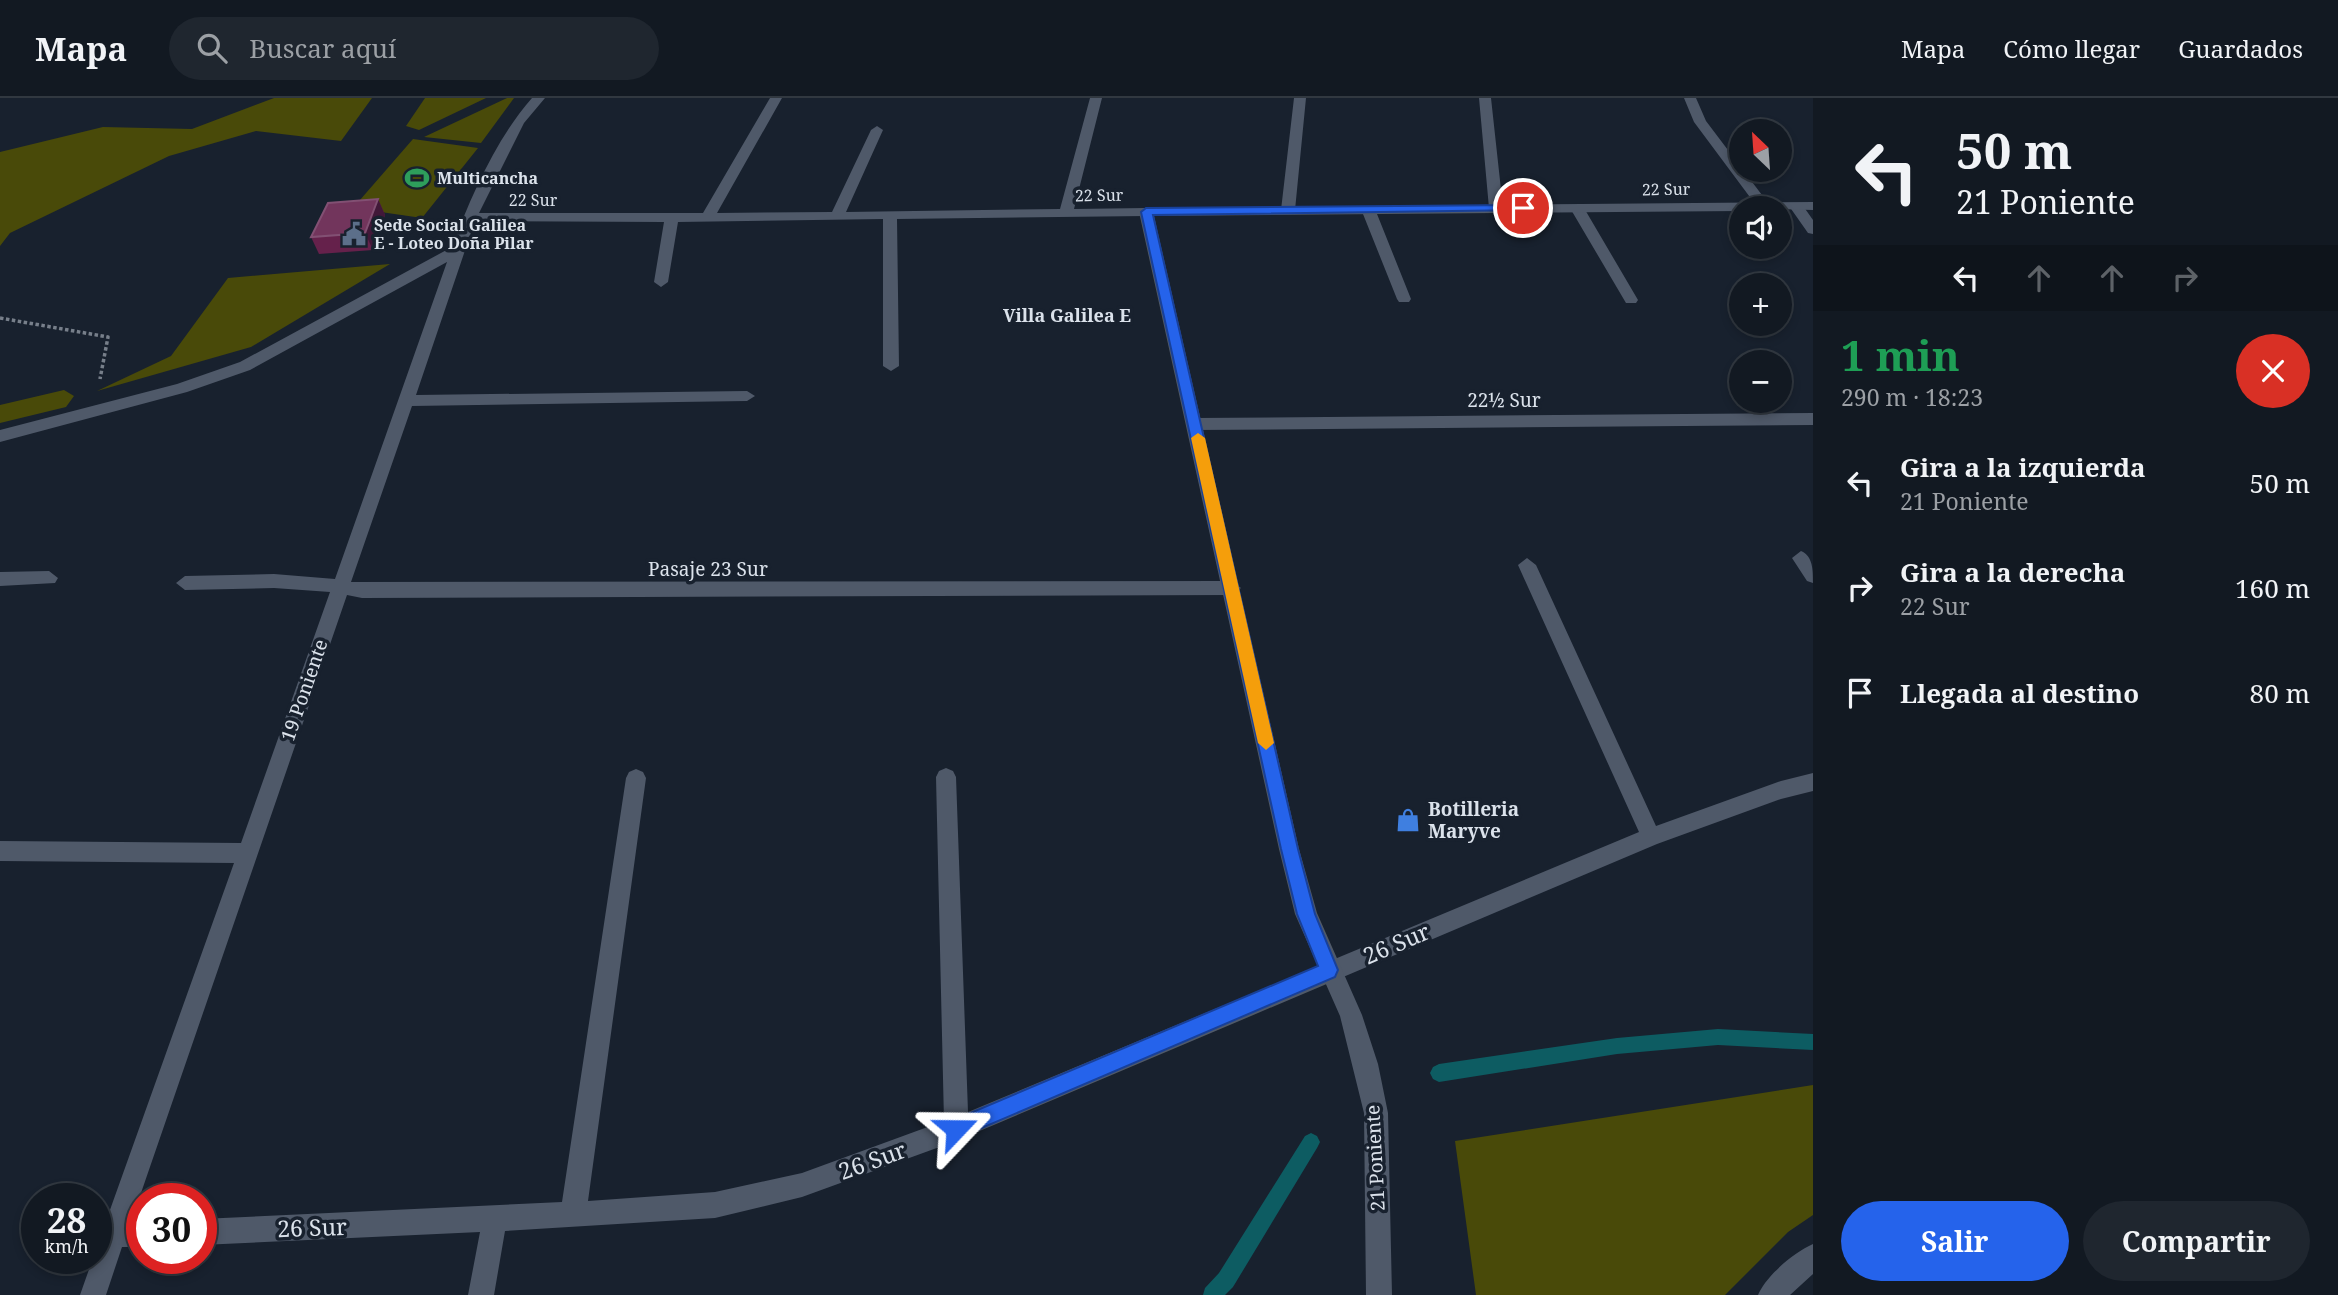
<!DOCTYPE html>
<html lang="es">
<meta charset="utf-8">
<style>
body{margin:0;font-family:"Noto Serif",serif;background:#1f262f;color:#f1f3f6;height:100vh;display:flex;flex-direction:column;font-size:26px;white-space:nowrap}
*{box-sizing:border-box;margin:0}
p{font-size:23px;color:#9ca0a5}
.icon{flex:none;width:38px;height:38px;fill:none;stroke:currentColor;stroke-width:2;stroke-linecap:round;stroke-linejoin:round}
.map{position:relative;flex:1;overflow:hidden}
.drawer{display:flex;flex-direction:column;background:#121922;width:525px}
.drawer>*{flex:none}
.hud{background:#121922;color:#f1f3f6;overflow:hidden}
.needle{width:46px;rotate:335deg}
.fabs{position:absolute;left:1729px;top:21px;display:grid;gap:14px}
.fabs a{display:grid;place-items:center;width:63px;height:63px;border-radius:50%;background:#121922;box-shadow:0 4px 10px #0003,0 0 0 2px #313840;font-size:35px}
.speed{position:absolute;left:21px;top:1085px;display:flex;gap:14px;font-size:35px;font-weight:700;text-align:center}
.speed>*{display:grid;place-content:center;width:91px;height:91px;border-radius:50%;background:#121922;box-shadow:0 4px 10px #0003,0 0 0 2px #313840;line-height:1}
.speed small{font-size:18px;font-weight:400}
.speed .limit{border:10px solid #d22;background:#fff;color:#111}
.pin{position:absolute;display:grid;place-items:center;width:60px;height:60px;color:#fff;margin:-30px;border:4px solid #fff;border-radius:50%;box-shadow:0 2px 7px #0007}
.me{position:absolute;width:77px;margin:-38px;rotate:67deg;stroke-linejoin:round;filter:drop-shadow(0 0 5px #0008)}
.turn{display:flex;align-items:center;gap:24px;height:147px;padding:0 28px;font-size:32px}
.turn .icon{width:91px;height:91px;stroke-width:2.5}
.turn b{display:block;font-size:49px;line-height:60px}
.lanes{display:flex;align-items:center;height:66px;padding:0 28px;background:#0003;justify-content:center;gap:35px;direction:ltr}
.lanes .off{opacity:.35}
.round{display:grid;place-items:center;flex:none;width:74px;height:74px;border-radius:37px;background:#1f262f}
.head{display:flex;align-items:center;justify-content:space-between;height:119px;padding:0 28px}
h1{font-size:42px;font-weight:700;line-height:52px;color:#1e9e55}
.cta{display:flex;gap:14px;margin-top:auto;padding:14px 28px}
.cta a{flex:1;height:80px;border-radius:42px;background:#2563eb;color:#fff;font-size:28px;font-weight:700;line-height:80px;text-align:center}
.cta a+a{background:#1f262f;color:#f1f3f6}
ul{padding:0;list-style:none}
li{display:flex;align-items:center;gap:21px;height:105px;padding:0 28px}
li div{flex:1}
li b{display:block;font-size:26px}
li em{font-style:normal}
header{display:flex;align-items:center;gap:42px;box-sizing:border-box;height:98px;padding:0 35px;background:#121922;border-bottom:2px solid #313840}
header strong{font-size:33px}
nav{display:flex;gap:38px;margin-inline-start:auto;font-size:24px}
.search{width:490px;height:63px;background:#1f262f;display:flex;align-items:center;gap:18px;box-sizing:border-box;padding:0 24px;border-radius:38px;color:#9ca0a5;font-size:26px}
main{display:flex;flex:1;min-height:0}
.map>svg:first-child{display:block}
.green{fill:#494a09}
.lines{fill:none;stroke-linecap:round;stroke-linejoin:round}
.stream{fill:#0d5c62;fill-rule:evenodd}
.path{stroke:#777f8a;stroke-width:3.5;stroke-dasharray:3.5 2.5;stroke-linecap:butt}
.minor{fill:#4f5969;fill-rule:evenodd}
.tertiary{fill:#4f5969;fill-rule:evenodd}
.wall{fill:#65214b}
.shaded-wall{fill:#411838}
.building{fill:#72355c;stroke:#825073;stroke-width:2}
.route{fill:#2563eb;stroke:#184099;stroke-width:2}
.slow{fill:#f59e0b}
.labels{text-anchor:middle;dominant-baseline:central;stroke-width:7;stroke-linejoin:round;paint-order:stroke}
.far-poi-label{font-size:16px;font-weight:bold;fill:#dbe2eb;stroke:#18212e;text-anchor:start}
.far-street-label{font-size:16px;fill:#dbe2eb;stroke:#18212e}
.far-neighbourhood-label{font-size:18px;font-weight:bold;fill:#dbe2eb;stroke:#18212e}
.street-label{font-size:19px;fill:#dbe2eb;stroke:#18212e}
.poi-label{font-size:19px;font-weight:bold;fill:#dbe2eb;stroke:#18212e;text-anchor:start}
.near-street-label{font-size:23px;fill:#dbe2eb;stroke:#18212e}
</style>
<header>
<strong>Mapa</strong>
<div class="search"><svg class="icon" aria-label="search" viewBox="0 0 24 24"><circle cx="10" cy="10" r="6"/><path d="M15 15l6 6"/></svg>Buscar aquí</div>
<nav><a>Mapa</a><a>Cómo llegar</a><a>Guardados</a></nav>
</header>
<main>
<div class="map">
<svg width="1813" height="1197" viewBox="0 0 1813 1197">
<rect width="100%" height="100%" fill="#18212e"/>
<path class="green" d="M 274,0 L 372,0 L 341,43 L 256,33 L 169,58 L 10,135 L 0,148 L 0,54 L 103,29 L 192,31 Z
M 425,0 L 486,0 L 419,32 L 406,28 Z
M 507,0 L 514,0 L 481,45 L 424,39 Z
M 413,41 L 478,50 L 422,120 L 353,110 Z
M 390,166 L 251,249 L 97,293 L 171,258 L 228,180 Z
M 64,292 L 74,298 L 66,309 L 0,325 L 0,307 Z
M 1813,987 L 1813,1117 L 1788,1134 L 1725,1197 L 1476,1197 L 1455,1043 Z"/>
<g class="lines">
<path class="stream" d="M 1718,931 L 1813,936 L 1813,952 L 1718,947 L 1617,956 L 1439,984 L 1433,981 L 1430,975 L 1433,969 L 1439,966 L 1617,940 Z
M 1311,1035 L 1317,1038 L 1320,1044 L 1317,1050 L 1233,1189 L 1225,1197 L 1203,1197 L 1205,1190 L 1219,1175 L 1305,1038 Z"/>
<path class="path" d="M 0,220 L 108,239 L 100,281"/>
<path class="minor" d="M 532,0 L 545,0 L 524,25 L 479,115 L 703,115 L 770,0 L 782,0 L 717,115 L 832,114 L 871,32 L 877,28 L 883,32 L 846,114 L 1060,111 L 1090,0 L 1102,0 L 1074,111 L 1146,110 L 1153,114 L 1146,118 L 897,121 L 899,268 L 891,273 L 883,268 L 883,121 L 678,124 L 668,184 L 661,189 L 654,184 L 664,124 L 475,123 L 416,297 L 747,293 L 755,298 L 747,303 L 412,308 L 351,484 L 1232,483 L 1241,490 L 1232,497 L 362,500 L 347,497 L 131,1124 L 142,1123 L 142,1149 L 122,1149 L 106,1197 L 80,1197 L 93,1160 L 96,1160 L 96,1151 L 234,765 L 0,763 L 0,743 L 241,745 L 330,494 L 274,490 L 185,492 L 176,485 L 185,478 L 274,476 L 335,481 L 447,164 L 250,272 L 187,294 L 0,344 L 0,332 L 177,286 L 240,264 L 452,149 C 471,98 496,41 532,0 Z
M 1294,0 L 1306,0 L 1295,112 L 1288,116 L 1281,112 Z
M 1479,0 L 1491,0 L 1503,110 L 1496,114 L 1489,110 Z
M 1684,0 L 1696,0 L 1706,23 L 1768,105 L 1768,110 L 1758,110 L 1694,24 Z
M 1791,105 L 1801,105 L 1813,122 L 1813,136 L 1808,135 L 1789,108 Z
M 1572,107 L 1584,110 L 1638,202 L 1636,205 L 1626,205 L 1570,110 Z
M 1363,108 L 1375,111 L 1411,201 L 1409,204 L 1399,204 L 1397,201 L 1361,111 Z
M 1813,315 L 1813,327 L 1195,332 L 1187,326 L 1195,320 Z
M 1801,453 C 1813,458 1813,472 1813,485 L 1807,483 L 1792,460 Z
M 1527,460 L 1536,467 L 1656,728 L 1781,683 L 1813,675 L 1813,693 L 1781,701 L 1657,746 L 956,1043 L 802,1099 L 715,1120 L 505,1133 L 494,1197 L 468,1197 L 480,1134 L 201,1147 L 201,1121 L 562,1104 L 626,680 L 629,674 L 636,671 L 643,674 L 646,680 L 588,1103 L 715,1094 L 802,1075 L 944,1023 L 936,679 L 939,673 L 946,670 L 953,673 L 956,679 L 968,1014 L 1639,734 L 1518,467 Z
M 49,473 L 58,480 L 55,485 L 0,488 L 0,474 Z"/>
<path class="tertiary" d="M 1813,104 L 1813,112 L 1741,110 L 1741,113 L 1154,118 L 1299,751 L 1317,815 L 1362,917 L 1378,966 L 1388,1015 L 1392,1197 L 1366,1197 L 1364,1015 L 1340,918 L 1295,816 L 1279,751 L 1139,114 L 1146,110 Z
M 1813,1146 L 1813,1176 L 1790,1197 L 1758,1197 C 1766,1178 1794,1154 1813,1146 Z"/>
</g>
<path class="wall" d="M 378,101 L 385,117 L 373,152 L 319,156 L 311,139 Z"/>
<path class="shaded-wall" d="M 378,101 L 385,117 L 373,152 L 365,135 Z"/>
<path class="building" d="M 378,101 L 365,135 L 311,139 L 328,105 Z"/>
<path class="route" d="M 1523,107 L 1528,110 L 1527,112 L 1153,117 L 1298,751 L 1315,816 L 1338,872 L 1335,879 L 963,1038 L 956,1041 L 949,1038 L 946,1031 L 949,1024 L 1318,868 L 1297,816 L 1281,751 L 1141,114 L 1146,110 Z"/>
<path class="slow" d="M 1198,335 L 1205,340 L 1274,645 L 1266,652 L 1258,645 L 1191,340 Z"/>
<defs>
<g id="stadium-bare" transform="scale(1.89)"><path d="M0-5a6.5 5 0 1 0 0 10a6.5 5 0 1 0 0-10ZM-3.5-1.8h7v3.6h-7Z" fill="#2e9e5b" stroke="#18212e" stroke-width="2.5" paint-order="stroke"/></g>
<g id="civic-bare" transform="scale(1.89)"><path d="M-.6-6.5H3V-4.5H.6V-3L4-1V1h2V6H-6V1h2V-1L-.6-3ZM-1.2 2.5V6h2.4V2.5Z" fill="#5c6f8a" stroke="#18212e" stroke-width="2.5" paint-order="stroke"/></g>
<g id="shop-bare" transform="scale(1.89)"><path d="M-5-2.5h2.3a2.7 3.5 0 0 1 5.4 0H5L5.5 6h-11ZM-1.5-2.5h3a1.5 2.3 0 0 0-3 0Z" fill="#3f7fe0" stroke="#18212e" stroke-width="2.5" paint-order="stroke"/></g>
</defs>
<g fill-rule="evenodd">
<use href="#stadium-bare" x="417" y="80"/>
<use href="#civic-bare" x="354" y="136"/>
<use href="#shop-bare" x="1408" y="722"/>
</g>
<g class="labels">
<g class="far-poi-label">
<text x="437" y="80">Multicancha</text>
<text x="374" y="127">Sede Social Galilea<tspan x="374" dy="18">E - Loteo Doña Pilar</tspan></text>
</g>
<g class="far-street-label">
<text transform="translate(1666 91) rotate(-1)">22 Sur</text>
<text transform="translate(1099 97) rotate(-1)">22 Sur</text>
<text x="533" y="102">22 Sur</text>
</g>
<g class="far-neighbourhood-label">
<text x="1067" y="217">Villa Galilea E</text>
</g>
<g class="street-label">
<text x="1504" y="302">22½ Sur</text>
<text x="708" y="471">Pasaje 23 Sur</text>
<text transform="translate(304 592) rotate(-71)">19 Poniente</text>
<text transform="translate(1375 1060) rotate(-93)">21 Poniente</text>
</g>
<g class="poi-label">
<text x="1428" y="711">Botilleria<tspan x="1428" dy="22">Maryve</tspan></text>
</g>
<g class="near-street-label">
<text transform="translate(1396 845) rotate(-23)">26 Sur</text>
<text transform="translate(872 1062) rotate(-20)">26 Sur</text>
<text transform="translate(312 1129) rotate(-2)">26 Sur</text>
</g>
</g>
</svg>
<div class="fabs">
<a><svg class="needle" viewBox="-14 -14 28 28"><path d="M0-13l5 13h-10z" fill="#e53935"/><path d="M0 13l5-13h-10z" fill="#9ca0a5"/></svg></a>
<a><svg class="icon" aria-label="sound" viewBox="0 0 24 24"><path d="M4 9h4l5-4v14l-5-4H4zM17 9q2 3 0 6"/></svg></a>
<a>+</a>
<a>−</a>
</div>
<div class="speed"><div>28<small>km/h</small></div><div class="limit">30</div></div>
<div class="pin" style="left:1523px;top:110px;background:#d93025"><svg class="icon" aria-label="arrive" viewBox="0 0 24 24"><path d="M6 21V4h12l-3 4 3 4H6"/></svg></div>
<svg class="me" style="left:956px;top:1031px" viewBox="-20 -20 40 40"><path d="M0-17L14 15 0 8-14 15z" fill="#2563eb" stroke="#fff" stroke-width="4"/></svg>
</div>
<section class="drawer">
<div class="hud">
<div class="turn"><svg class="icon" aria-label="left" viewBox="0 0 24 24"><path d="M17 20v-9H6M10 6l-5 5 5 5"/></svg><div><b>50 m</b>21 Poniente</div></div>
<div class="lanes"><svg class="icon" aria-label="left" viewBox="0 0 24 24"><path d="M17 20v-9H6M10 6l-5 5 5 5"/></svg><svg class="icon off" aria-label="ahead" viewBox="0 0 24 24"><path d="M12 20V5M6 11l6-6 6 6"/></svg><svg class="icon off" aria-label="ahead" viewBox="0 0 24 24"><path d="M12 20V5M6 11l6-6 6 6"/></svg><svg class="icon off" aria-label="right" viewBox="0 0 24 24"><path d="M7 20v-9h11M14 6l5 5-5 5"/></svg></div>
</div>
<div class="head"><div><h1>1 min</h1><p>290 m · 18:23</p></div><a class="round" style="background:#d93025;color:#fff"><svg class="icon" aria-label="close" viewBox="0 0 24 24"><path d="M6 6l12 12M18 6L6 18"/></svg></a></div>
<ul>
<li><svg class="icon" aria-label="left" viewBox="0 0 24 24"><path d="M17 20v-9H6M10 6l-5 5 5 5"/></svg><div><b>Gira a la izquierda</b><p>21 Poniente</p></div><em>50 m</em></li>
<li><svg class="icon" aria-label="right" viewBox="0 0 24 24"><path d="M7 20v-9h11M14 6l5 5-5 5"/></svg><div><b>Gira a la derecha</b><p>22 Sur</p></div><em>160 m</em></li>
<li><svg class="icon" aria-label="arrive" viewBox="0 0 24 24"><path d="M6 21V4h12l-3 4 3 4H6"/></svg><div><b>Llegada al destino</b></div><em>80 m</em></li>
</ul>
<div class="cta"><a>Salir</a><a>Compartir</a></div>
</section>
</main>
